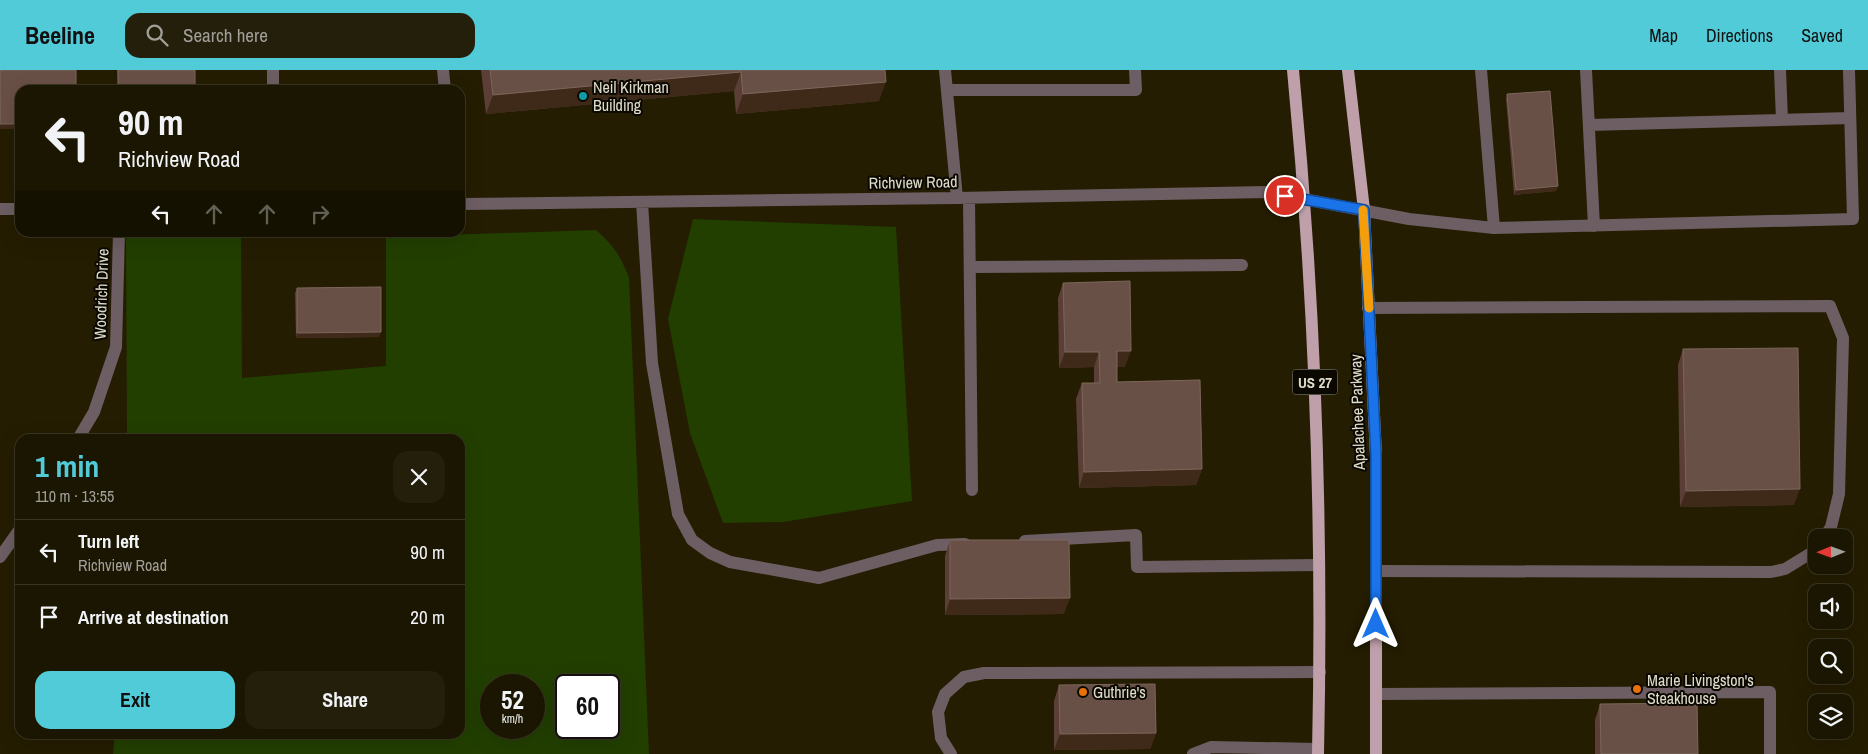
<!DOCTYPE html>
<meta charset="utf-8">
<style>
body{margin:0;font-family:"Archivo Narrow",sans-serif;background:#241f0b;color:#f1f3f6;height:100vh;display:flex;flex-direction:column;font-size:19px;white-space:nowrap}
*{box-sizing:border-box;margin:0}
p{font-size:16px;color:#a09f99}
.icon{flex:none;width:28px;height:28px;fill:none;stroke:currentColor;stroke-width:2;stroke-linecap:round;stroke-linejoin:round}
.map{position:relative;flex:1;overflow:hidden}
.side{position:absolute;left:15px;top:364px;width:450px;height:305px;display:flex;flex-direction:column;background:#1b1601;border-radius:15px;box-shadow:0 5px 20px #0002,0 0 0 1px #393523}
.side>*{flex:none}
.hud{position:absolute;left:15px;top:15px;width:450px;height:152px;border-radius:15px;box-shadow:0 5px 20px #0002,0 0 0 1px #393523;background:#1b1601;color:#f1f3f6;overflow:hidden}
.needle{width:32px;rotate:269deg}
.controls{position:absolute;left:1808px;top:459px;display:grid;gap:10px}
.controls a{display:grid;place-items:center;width:45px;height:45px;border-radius:10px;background:#1b1601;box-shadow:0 5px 20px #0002,0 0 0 1px #393523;font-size:25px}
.speed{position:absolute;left:480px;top:604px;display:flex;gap:10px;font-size:25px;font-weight:700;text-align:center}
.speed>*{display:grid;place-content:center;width:65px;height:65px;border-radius:50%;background:#1b1601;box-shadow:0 5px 20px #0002,0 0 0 1px #393523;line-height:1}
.speed small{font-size:12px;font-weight:400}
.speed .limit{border:2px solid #111;border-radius:8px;background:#fff;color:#111}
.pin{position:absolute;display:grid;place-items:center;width:42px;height:42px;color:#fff;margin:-21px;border:2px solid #fff;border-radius:50%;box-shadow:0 1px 5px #0007}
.me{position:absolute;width:55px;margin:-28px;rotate:0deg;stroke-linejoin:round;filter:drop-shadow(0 0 4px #0008)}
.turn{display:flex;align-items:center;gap:18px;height:105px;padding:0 20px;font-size:22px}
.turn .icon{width:65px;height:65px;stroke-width:2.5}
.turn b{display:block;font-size:35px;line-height:42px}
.lanes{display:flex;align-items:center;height:48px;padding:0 20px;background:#0003;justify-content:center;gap:25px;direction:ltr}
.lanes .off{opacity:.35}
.round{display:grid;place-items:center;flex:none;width:52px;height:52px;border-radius:15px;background:#241f0b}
.overview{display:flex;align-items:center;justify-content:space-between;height:85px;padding:0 20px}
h1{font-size:30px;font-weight:800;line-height:38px;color:#52cbd8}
.button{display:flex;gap:10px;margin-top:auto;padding:10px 20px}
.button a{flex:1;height:58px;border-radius:15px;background:#52cbd8;color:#111;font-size:20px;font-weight:800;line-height:58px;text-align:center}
.button a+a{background:#241f0b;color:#f1f3f6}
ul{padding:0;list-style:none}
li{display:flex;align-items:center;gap:15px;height:65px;padding:0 20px;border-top:1px solid #393523}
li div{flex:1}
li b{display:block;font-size:19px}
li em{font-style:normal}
header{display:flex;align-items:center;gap:30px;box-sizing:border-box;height:70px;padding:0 25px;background:#52cbd8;color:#111}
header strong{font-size:24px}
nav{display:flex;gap:28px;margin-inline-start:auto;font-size:18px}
.search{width:350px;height:45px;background:#241f0b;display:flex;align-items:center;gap:12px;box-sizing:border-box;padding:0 18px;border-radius:15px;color:#a09f99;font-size:19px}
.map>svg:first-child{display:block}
.green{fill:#223f00;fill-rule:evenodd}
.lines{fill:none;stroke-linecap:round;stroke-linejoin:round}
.minor{stroke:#6d5e63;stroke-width:12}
.major{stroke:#be9faa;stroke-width:12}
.wall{fill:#5b3f36}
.shaded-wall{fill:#3f2a1a}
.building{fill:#695046;stroke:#7c665b}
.route-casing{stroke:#114b97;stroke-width:12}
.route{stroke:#1a73e8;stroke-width:9}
.slow{stroke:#f59e0b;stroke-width:9}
.culture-dot{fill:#0f9aa8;stroke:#0a0801;stroke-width:2}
.food-dot{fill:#e8710a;stroke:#0a0801;stroke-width:2}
.labels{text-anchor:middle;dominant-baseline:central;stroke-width:4;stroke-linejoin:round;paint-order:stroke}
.shield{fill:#0a0801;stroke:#a09c8e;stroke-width:1}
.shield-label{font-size:15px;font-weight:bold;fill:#e0dccb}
.poi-label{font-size:16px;fill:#e0dccb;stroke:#0a0801;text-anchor:start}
.street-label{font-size:16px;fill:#e0dccb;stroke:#0a0801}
</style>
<header>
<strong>Beeline</strong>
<div class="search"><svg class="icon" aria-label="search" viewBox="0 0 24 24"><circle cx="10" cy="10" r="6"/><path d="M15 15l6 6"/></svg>Search here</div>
<nav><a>Map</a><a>Directions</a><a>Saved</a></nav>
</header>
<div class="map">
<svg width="1868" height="684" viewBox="0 0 1868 684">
<rect width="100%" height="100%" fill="#241d01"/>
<path class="green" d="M 693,149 L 896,157 L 912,431 L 783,452 L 723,453 L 690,363 L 668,249 Z
M 596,160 C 613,175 621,186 629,208 L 649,684 L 113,684 L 115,664 L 460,664 L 460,369 L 127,369 L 126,163 L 241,163 L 242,308 L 386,296 L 386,167 ZM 491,615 L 534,615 L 534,658 L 491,658 ZM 566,615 L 609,615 L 609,658 L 566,658 Z"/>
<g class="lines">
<path class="minor" d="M 443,0 L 445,20
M 945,0 L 957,128
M 1481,0 L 1494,158
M 1586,0 L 1594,156
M 1780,0 L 1782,50
M 273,20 L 273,0
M 947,20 L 1136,20 L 1135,0
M 1589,55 L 1850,48
M 969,128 L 972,420
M 642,132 L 652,293 L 678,444 L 692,470 L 710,483 L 730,492 L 819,508 L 937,475 L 965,474
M 460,134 L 957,128 L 1267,122 L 1409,149 L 1494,158 L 1853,149 L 1849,0
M 0,139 L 20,139
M 970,197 L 1242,195
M 1368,238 L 1830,236 L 1843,268 L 1839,424 L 1831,457 L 1824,468
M 78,369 L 94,342 L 116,277 L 119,162
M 1025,471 L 1136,465 L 1137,497 L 1319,495
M 0,487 L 20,459
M 1376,501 L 1771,502 L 1785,499 L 1816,480
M 1376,624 L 1770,622 L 1770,684
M 951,684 L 941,668 L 938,642 L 945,624 L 964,607 L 984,603 L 1320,602
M 1193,684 L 1211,677 L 1318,679"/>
<path class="major" d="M 1293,0 C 1315,227 1323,456 1318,684
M 1348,0 L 1364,140 L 1376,385 L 1376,684"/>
</g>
<path class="wall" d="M 117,0 L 195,0 L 195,20 L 117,20 Z
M 481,0 L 885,0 L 879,31 L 736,44 L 734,21 L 486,44 Z
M 1507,24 L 1558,116 L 1556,121 L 1514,125 L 1506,29 Z
M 1063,213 L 1125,297 L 1117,297 L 1117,312 L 1202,399 L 1196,415 L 1079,418 L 1076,329 L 1082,313 L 1094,313 L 1094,297 L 1059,298 L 1058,228 Z
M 297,218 L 379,267 L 296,268 L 295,223 Z
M 1683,279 L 1794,435 L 1680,437 L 1678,295 Z
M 950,470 L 1064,544 L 945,545 L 945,486 Z
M 1059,615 L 1156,663 L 1150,679 L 1054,680 L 1054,631 Z
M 1600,634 L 1698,684 L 1595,684 L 1595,650 Z"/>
<path class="shaded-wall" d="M 741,2 L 734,21 L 486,44 L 493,25 Z
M 886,12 L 879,31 L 736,44 L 743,24 Z
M 0,54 L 20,54 L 20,59 L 0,59 Z
M 1558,116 L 1556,121 L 1514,125 L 1516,120 Z
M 381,262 L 379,267 L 296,268 L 297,263 Z
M 1117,281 L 1131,281 L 1125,297 L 1111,297 Z
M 1065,282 L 1099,282 L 1094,297 L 1059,298 Z
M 1202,399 L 1196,415 L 1079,418 L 1084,402 Z
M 1800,419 L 1794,435 L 1680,437 L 1686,421 Z
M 1070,528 L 1064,544 L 945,545 L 950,529 Z
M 1156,663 L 1150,679 L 1054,680 L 1060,664 Z"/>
<path class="building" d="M 0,0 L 76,0 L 76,20 L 20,20 L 20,54 L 0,54 Z
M 118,0 L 195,0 L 195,20 L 119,20 Z
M 490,0 L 885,0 L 886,12 L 743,24 L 741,2 L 493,25 Z
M 1550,21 L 1558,116 L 1516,120 L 1507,24 Z
M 1130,211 L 1131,281 L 1117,281 L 1117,312 L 1200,310 L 1202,399 L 1084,402 L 1082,313 L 1100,313 L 1099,282 L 1065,282 L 1063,213 Z
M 381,217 L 381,262 L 297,263 L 297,218 Z
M 1798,278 L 1800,419 L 1686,421 L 1683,279 Z
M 950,470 L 1069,470 L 1070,528 L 950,529 Z
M 1155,614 L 1156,663 L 1060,664 L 1059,615 Z
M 1697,633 L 1698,684 L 1601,684 L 1600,634 Z"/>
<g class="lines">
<g class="route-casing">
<path id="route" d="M 1285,126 L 1364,140 L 1376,385 L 1376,554"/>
</g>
<use href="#route" class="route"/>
<path class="slow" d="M 1363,140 L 1369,238"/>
</g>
<circle class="culture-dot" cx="583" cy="26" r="5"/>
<g class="food-dot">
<circle cx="1637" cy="619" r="5"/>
<circle cx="1083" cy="622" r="5"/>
</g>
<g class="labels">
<rect class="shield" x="1292.5" y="299.5" width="45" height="25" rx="4"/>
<g class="shield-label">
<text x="1315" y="312">US 27</text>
</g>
<g class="poi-label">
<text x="593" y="17">Neil Kirkman<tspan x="593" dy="18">Building</tspan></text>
<text x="1647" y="610">Marie Livingston's<tspan x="1647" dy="18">Steakhouse</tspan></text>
<text x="1093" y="622">Guthrie's</text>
</g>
<g class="street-label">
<text transform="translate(913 112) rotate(-1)">Richview Road</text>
<text transform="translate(101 224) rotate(-88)">Woodrich Drive</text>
<text transform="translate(1357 342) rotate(-92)">Apalachee Parkway</text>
</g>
</g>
</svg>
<div class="controls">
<a><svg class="needle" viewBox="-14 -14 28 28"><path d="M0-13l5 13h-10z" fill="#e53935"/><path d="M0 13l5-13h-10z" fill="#a09f99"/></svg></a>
<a><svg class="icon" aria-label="sound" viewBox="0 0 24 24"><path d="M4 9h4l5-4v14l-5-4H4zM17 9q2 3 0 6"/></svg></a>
<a><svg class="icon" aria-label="search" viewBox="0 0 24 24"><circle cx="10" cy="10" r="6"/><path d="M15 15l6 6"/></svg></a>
<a><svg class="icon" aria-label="layers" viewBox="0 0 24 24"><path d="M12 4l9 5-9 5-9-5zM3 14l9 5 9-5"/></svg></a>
</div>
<div class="speed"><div>52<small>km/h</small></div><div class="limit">60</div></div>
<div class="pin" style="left:1285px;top:126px;background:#d93025"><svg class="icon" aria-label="arrive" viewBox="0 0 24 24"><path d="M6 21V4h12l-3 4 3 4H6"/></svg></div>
<svg class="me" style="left:1376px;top:554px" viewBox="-20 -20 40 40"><path d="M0-17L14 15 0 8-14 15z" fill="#1a73e8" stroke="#fff" stroke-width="4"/></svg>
<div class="hud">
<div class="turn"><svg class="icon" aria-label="left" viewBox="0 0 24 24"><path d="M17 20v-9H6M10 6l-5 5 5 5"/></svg><div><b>90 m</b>Richview Road</div></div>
<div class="lanes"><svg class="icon" aria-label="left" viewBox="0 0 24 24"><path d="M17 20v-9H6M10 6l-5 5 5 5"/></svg><svg class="icon off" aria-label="ahead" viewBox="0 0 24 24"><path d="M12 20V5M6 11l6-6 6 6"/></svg><svg class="icon off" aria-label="ahead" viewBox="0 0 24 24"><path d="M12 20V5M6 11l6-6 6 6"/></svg><svg class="icon off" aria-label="right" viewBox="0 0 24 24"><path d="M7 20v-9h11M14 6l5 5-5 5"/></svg></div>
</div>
<section class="side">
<div class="overview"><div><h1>1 min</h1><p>110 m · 13:55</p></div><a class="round"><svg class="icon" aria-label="close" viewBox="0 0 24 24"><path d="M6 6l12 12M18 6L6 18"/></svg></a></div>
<ul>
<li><svg class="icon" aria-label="left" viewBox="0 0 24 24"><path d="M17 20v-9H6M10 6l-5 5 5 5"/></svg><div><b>Turn left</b><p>Richview Road</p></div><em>90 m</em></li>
<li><svg class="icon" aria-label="arrive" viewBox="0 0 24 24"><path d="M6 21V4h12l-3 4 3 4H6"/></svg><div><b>Arrive at destination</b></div><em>20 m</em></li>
</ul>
<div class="button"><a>Exit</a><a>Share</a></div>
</section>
</div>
